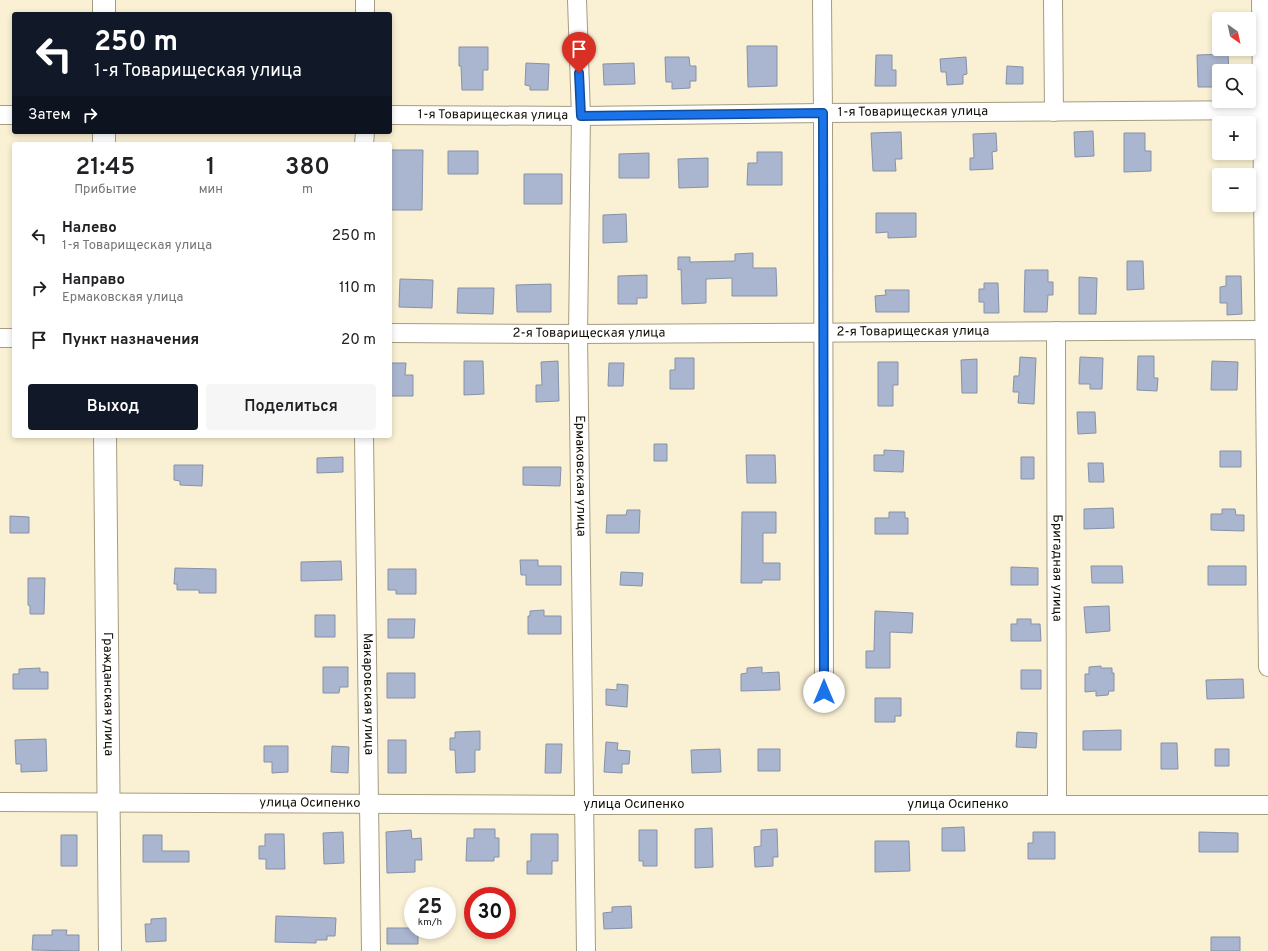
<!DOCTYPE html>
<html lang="ru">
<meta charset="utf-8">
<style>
body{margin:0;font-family:Overpass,sans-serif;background:#f6f6f6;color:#202124;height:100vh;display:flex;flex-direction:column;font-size:15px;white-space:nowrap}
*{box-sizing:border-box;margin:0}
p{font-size:13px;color:#757577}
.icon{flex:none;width:22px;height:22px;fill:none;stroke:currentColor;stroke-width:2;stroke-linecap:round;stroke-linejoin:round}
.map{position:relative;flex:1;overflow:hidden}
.side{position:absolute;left:12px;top:142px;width:380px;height:296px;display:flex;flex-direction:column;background:#fff;border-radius:4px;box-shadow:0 2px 6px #0003}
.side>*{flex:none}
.hud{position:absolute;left:12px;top:12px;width:380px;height:122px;border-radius:4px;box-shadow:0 2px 6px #0003;background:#111827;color:#fff;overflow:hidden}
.needle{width:26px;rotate:147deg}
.buttons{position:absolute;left:1212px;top:12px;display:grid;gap:8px}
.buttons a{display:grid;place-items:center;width:44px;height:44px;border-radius:4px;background:#fff;box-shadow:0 2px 6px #0003;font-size:20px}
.speed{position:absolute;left:404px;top:887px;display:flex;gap:8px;font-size:20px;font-weight:700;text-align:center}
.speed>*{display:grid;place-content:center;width:52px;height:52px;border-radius:50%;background:#fff;box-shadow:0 2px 6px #0003;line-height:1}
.speed small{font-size:10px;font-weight:400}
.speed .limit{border:6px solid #d22;background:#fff;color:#111}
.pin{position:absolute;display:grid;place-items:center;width:34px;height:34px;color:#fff;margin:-41px -17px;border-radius:50% 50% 50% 0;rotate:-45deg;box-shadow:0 0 4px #0007}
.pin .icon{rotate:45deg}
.me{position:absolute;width:44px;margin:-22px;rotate:0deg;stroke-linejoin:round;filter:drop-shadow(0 0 3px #0008)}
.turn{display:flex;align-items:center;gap:14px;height:84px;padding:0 16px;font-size:18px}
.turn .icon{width:52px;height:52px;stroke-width:2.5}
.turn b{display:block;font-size:28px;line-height:34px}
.then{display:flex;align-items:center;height:38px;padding:0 16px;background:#0003;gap:8px;font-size:15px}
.eta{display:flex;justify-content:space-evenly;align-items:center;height:68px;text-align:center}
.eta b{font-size:24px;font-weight:600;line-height:28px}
.primary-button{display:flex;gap:8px;margin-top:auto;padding:8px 16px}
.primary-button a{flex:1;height:46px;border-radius:4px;background:#111827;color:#fff;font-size:16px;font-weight:600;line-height:46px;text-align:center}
.primary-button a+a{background:#f6f6f6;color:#202124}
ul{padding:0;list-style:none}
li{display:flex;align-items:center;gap:12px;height:52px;padding:0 16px}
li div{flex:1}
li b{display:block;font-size:15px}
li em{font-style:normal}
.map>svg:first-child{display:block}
.building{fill:#aab5cf;stroke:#8691a9}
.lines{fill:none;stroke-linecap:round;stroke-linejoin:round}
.minor-casing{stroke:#a59c81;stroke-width:20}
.secondary-casing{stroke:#a59c81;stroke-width:24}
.minor{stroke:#fff;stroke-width:18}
.secondary{stroke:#fff;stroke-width:22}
.route-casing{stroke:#114b97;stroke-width:10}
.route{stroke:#1a73e8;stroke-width:7}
.labels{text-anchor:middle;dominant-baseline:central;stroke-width:3;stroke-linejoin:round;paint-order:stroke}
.street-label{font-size:13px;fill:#120f05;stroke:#fff}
</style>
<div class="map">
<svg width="1268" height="951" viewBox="0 0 1268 951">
<rect width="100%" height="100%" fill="#faf1d4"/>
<path class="building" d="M 747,46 L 777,46 L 777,86 L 748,87 Z
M 459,47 L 488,47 L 488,70 L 483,70 L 483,90 L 462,90 L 461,66 L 459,66 Z
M 1228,54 L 1229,71 L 1219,71 L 1219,87 L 1198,87 L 1197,55 Z
M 876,55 L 892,55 L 892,70 L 896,70 L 896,86 L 875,86 Z
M 665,57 L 689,57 L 690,66 L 696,66 L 696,81 L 690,81 L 690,88 L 672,89 L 672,82 L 666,82 Z
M 966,57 L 967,74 L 963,75 L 963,84 L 947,85 L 946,72 L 941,72 L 940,59 Z
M 526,63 L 549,64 L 548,90 L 530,90 L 530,86 L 525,85 Z
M 634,63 L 635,84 L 604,85 L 603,64 Z
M 1007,66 L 1023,67 L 1023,84 L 1006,84 Z
M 1093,131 L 1094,156 L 1075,157 L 1074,132 Z
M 901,132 L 902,159 L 895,159 L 896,171 L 873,171 L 871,133 Z
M 996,133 L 997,151 L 992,152 L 993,169 L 970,170 L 970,158 L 974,158 L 973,134 Z
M 1124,133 L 1145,133 L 1145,151 L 1151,151 L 1151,171 L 1124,172 Z
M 390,150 L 423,150 L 422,210 L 390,210 Z
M 448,151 L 478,151 L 478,174 L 448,174 Z
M 757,152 L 782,152 L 782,185 L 747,185 L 748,163 L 757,163 Z
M 649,153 L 649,178 L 619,178 L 619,154 Z
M 708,158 L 708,187 L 679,188 L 678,159 Z
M 524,174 L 562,174 L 562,204 L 524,204 Z
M 876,213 L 916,213 L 916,237 L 888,238 L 888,232 L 876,233 Z
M 626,214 L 627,242 L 603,243 L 603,215 Z
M 753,253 L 753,268 L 776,268 L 777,296 L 732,296 L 732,278 L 706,279 L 706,303 L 682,304 L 681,269 L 678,270 L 678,257 L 690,257 L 690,262 L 735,261 L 735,254 Z
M 1127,261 L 1143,261 L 1144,289 L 1127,290 Z
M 1025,270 L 1048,270 L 1048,282 L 1053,282 L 1053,295 L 1048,295 L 1047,312 L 1024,312 Z
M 647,275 L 647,298 L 637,298 L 637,304 L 618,304 L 618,276 Z
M 1226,276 L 1241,276 L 1242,314 L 1227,315 L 1227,303 L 1220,303 L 1220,287 L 1226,286 Z
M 1079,277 L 1097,278 L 1096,314 L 1079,314 Z
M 400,279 L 433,280 L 432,308 L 399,307 Z
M 984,283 L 998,283 L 999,313 L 984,313 L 984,302 L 979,302 L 979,289 L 984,289 Z
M 551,284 L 551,312 L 517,312 L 516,285 Z
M 458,288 L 494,288 L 493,314 L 457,313 Z
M 885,290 L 909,290 L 909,312 L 876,312 L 875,296 L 886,295 Z
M 1138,356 L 1154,356 L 1154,378 L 1158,378 L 1157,391 L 1137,390 Z
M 1020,357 L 1036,358 L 1034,404 L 1018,403 L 1019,392 L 1013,392 L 1014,376 L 1019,376 Z
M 1080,357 L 1103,358 L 1102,389 L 1090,389 L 1090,384 L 1079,384 Z
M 675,358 L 694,358 L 694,389 L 670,389 L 670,370 L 675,370 Z
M 977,359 L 977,393 L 962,393 L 961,360 Z
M 464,361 L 483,361 L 484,394 L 464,395 Z
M 558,361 L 559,401 L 536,402 L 536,385 L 542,385 L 541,362 Z
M 1212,361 L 1238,362 L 1237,390 L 1211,390 Z
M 878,362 L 898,362 L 898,385 L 893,385 L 893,406 L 878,406 Z
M 390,363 L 406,363 L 405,375 L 413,375 L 413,396 L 390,396 Z
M 609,363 L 624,363 L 623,386 L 608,386 Z
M 1077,412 L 1095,412 L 1096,433 L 1078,434 Z
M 654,444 L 667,444 L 667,461 L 654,461 Z
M 884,450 L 904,451 L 903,472 L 874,471 L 874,455 L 884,455 Z
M 1220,451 L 1241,451 L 1241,467 L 1220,467 Z
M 746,455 L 775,455 L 776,483 L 747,483 Z
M 343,457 L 343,472 L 317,473 L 317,458 Z
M 1021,457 L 1034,457 L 1034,479 L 1021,479 Z
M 1088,463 L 1103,463 L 1104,482 L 1089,482 Z
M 174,465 L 203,465 L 202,486 L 180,485 L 180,481 L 174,480 Z
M 523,467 L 561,467 L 560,486 L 523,485 Z
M 1113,508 L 1114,528 L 1084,529 L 1084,509 Z
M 1222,509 L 1235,509 L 1236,515 L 1244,515 L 1244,531 L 1211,530 L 1211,514 L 1222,514 Z
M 627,510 L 640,510 L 639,533 L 606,533 L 607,515 L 626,515 Z
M 742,512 L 776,512 L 776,533 L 763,533 L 763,563 L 780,563 L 780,580 L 762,580 L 762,583 L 741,583 Z
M 889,512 L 905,512 L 905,518 L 908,518 L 908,534 L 875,534 L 875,518 L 889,518 Z
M 10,516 L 29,517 L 29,533 L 10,533 Z
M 520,560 L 538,560 L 538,566 L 561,566 L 561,585 L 526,585 L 526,575 L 521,575 Z
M 341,561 L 342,580 L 301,581 L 301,562 Z
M 1091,566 L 1122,566 L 1123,583 L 1092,583 Z
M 1208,566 L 1246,566 L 1246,585 L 1208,585 Z
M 1011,567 L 1038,568 L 1038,585 L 1011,585 Z
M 175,568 L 216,569 L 216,593 L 199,593 L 199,590 L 177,590 L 177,584 L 174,584 Z
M 388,569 L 416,569 L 416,594 L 396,594 L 396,590 L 388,590 Z
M 621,572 L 643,573 L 642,586 L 620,585 Z
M 28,578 L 45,578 L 44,614 L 30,614 L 30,606 L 28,605 Z
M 1109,606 L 1110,631 L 1086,633 L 1084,607 Z
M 544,610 L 544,616 L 561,616 L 561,634 L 528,634 L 528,616 L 530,616 L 530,611 Z
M 875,611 L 913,613 L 912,633 L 890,632 L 890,668 L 866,668 L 866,651 L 874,651 Z
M 315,615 L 335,615 L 335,637 L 315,637 Z
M 388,619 L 415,619 L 414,638 L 388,638 Z
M 1017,619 L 1031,619 L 1031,624 L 1040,624 L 1041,641 L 1011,641 L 1011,624 L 1017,624 Z
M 1101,666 L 1101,668 L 1112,668 L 1112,673 L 1114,673 L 1114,691 L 1109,691 L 1108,695 L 1096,696 L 1096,691 L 1085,692 L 1085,674 L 1089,674 L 1089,667 Z
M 323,667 L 348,667 L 348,687 L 340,687 L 339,693 L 323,693 Z
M 762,667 L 762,673 L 779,672 L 780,690 L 741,691 L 741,674 L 747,673 L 747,668 Z
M 40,668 L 40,672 L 48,672 L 48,689 L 13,689 L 13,674 L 19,674 L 19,669 Z
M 1021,670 L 1041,670 L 1041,689 L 1021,689 Z
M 387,673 L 415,673 L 415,698 L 387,698 Z
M 1243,679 L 1244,698 L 1207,699 L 1206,680 Z
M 617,684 L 628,685 L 627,707 L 606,705 L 606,689 L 617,690 Z
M 875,698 L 901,698 L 901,716 L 895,716 L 895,722 L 875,722 Z
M 1121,730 L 1121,750 L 1083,750 L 1083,731 Z
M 480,731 L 480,750 L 475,750 L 475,772 L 456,773 L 455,750 L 450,750 L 450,738 L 455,738 L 455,732 Z
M 1017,732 L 1037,733 L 1036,748 L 1016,747 Z
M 46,739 L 47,771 L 21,772 L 21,764 L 16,764 L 15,740 Z
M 388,740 L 406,740 L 406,773 L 388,773 Z
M 606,742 L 618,743 L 617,750 L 630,751 L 629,764 L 622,764 L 622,773 L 604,772 Z
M 1161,743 L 1177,743 L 1178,769 L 1161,769 Z
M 546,744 L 562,744 L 561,773 L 545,773 Z
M 264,746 L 288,746 L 288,772 L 272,773 L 272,762 L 264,762 Z
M 332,746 L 349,747 L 348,773 L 331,772 Z
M 720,749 L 721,772 L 692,773 L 691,750 Z
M 758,749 L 780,749 L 780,771 L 758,771 Z
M 1215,749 L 1229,749 L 1229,766 L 1215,766 Z
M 964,827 L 965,851 L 942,851 L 942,828 Z
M 712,828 L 713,867 L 695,868 L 695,829 Z
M 474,829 L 495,829 L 495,838 L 499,838 L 499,857 L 494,857 L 494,861 L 466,861 L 467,838 L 474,838 Z
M 777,829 L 778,857 L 773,857 L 773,866 L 755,867 L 754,847 L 761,846 L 761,830 Z
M 411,830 L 412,839 L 421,838 L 422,860 L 415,860 L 415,872 L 387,873 L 386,832 Z
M 639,830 L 657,830 L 657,866 L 643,866 L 643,861 L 639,861 Z
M 343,832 L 344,863 L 324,864 L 323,833 Z
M 1033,832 L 1055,832 L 1055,859 L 1028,859 L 1028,843 L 1033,843 Z
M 1199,832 L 1238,833 L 1238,852 L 1199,852 Z
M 265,834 L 284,834 L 285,869 L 266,869 L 266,859 L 259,859 L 259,846 L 265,846 Z
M 531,834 L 558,834 L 558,861 L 552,861 L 552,874 L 527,874 L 527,861 L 531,861 Z
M 61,835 L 77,835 L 77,866 L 61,866 Z
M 143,835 L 162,835 L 162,851 L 189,851 L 189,862 L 143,862 Z
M 875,841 L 909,841 L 910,871 L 875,872 Z
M 631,906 L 632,928 L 604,929 L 603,913 L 612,912 L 612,907 Z
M 276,916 L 336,918 L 335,936 L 327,936 L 327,940 L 316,940 L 316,943 L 275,942 Z
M 166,918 L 166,941 L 146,942 L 145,924 L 151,924 L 151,919 Z
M 387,928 L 413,928 L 413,930 L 418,930 L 418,944 L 387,944 Z
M 52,930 L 67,930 L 66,935 L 79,935 L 79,951 L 32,950 L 33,935 L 52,935 Z
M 1211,937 L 1240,937 L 1240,951 L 1211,951 Z"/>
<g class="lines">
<g class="minor-casing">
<g id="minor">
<path d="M 365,0 L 365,14"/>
<path id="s1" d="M 577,0 L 581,116 L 578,334 L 586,951"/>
<path d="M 822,0 L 823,113 L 824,692"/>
<path d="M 1053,0 L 1054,112"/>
<path d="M 1261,0 L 1268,667"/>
<path d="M 0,115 L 14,115"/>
<path id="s2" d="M 390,115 L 581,116 L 823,113 L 1268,110"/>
<path d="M 364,144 L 365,132"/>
<path id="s3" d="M 1056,331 L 1057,805"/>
<path id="s4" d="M 390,333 L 578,334 L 1268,330"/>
<path d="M 0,338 L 14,338"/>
<path id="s5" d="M 364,436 L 371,951"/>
<path id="s6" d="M 0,802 L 584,805 L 1268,805"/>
</g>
</g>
<g class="secondary-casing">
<g id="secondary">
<path d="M 104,14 L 104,0"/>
<path d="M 104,132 L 104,144"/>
<path id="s7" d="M 105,436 L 110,951"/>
</g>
</g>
<use href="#minor" class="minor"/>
<use href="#secondary" class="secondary"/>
</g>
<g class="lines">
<g class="route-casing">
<path id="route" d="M 579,73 L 581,116 L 823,113 L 824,692"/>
</g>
<use href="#route" class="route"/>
</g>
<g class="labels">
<g class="street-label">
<text stroke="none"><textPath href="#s2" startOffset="523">1-я Товарищеская улица</textPath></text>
<text stroke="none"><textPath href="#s2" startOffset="103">1-я Товарищеская улица</textPath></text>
<text stroke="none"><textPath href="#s4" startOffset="523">2-я Товарищеская улица</textPath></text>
<text stroke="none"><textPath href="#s4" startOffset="199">2-я Товарищеская улица</textPath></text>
<text stroke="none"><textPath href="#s1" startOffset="476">Ермаковская улица</textPath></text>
<text stroke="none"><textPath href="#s3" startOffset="237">Бригадная улица</textPath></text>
<text stroke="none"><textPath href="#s5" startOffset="258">Макаровская улица</textPath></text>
<text stroke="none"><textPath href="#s7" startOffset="258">Гражданская улица</textPath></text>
<text stroke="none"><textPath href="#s6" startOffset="310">улица Осипенко</textPath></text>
<text stroke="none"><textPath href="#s6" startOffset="634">улица Осипенко</textPath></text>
<text stroke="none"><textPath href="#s6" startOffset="958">улица Осипенко</textPath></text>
</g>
</g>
</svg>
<div class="buttons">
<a><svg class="needle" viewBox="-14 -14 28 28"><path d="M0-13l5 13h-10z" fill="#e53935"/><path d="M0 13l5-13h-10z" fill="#757577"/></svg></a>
<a><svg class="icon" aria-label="search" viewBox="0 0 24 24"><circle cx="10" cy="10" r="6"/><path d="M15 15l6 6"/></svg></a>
<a>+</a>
<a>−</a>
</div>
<div class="speed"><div>25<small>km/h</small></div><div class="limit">30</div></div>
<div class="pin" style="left:579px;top:73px;background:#d93025"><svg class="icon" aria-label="arrive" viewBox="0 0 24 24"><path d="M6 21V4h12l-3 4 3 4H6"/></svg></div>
<svg class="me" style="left:824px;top:692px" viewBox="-20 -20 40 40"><circle r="19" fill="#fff"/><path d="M0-13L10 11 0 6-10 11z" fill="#1a73e8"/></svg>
<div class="hud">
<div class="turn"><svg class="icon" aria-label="left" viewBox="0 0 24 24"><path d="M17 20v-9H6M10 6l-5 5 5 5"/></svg><div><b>250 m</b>1-я Товарищеская улица</div></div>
<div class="then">Затем<svg class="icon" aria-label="right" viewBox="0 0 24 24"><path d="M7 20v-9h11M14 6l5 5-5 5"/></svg></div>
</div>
<section class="side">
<div class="eta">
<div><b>21:45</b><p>Прибытие</p></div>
<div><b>1</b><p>мин</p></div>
<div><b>380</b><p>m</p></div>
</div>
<ul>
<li><svg class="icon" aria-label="left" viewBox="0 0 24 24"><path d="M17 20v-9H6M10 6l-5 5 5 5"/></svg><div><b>Налево</b><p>1-я Товарищеская улица</p></div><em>250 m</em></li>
<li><svg class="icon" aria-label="right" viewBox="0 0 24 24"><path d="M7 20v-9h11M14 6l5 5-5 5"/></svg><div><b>Направо</b><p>Ермаковская улица</p></div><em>110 m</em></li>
<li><svg class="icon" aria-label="arrive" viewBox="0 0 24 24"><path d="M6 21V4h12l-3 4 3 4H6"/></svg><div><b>Пункт назначения</b></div><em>20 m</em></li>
</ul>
<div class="primary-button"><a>Выход</a><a>Поделиться</a></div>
</section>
</div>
